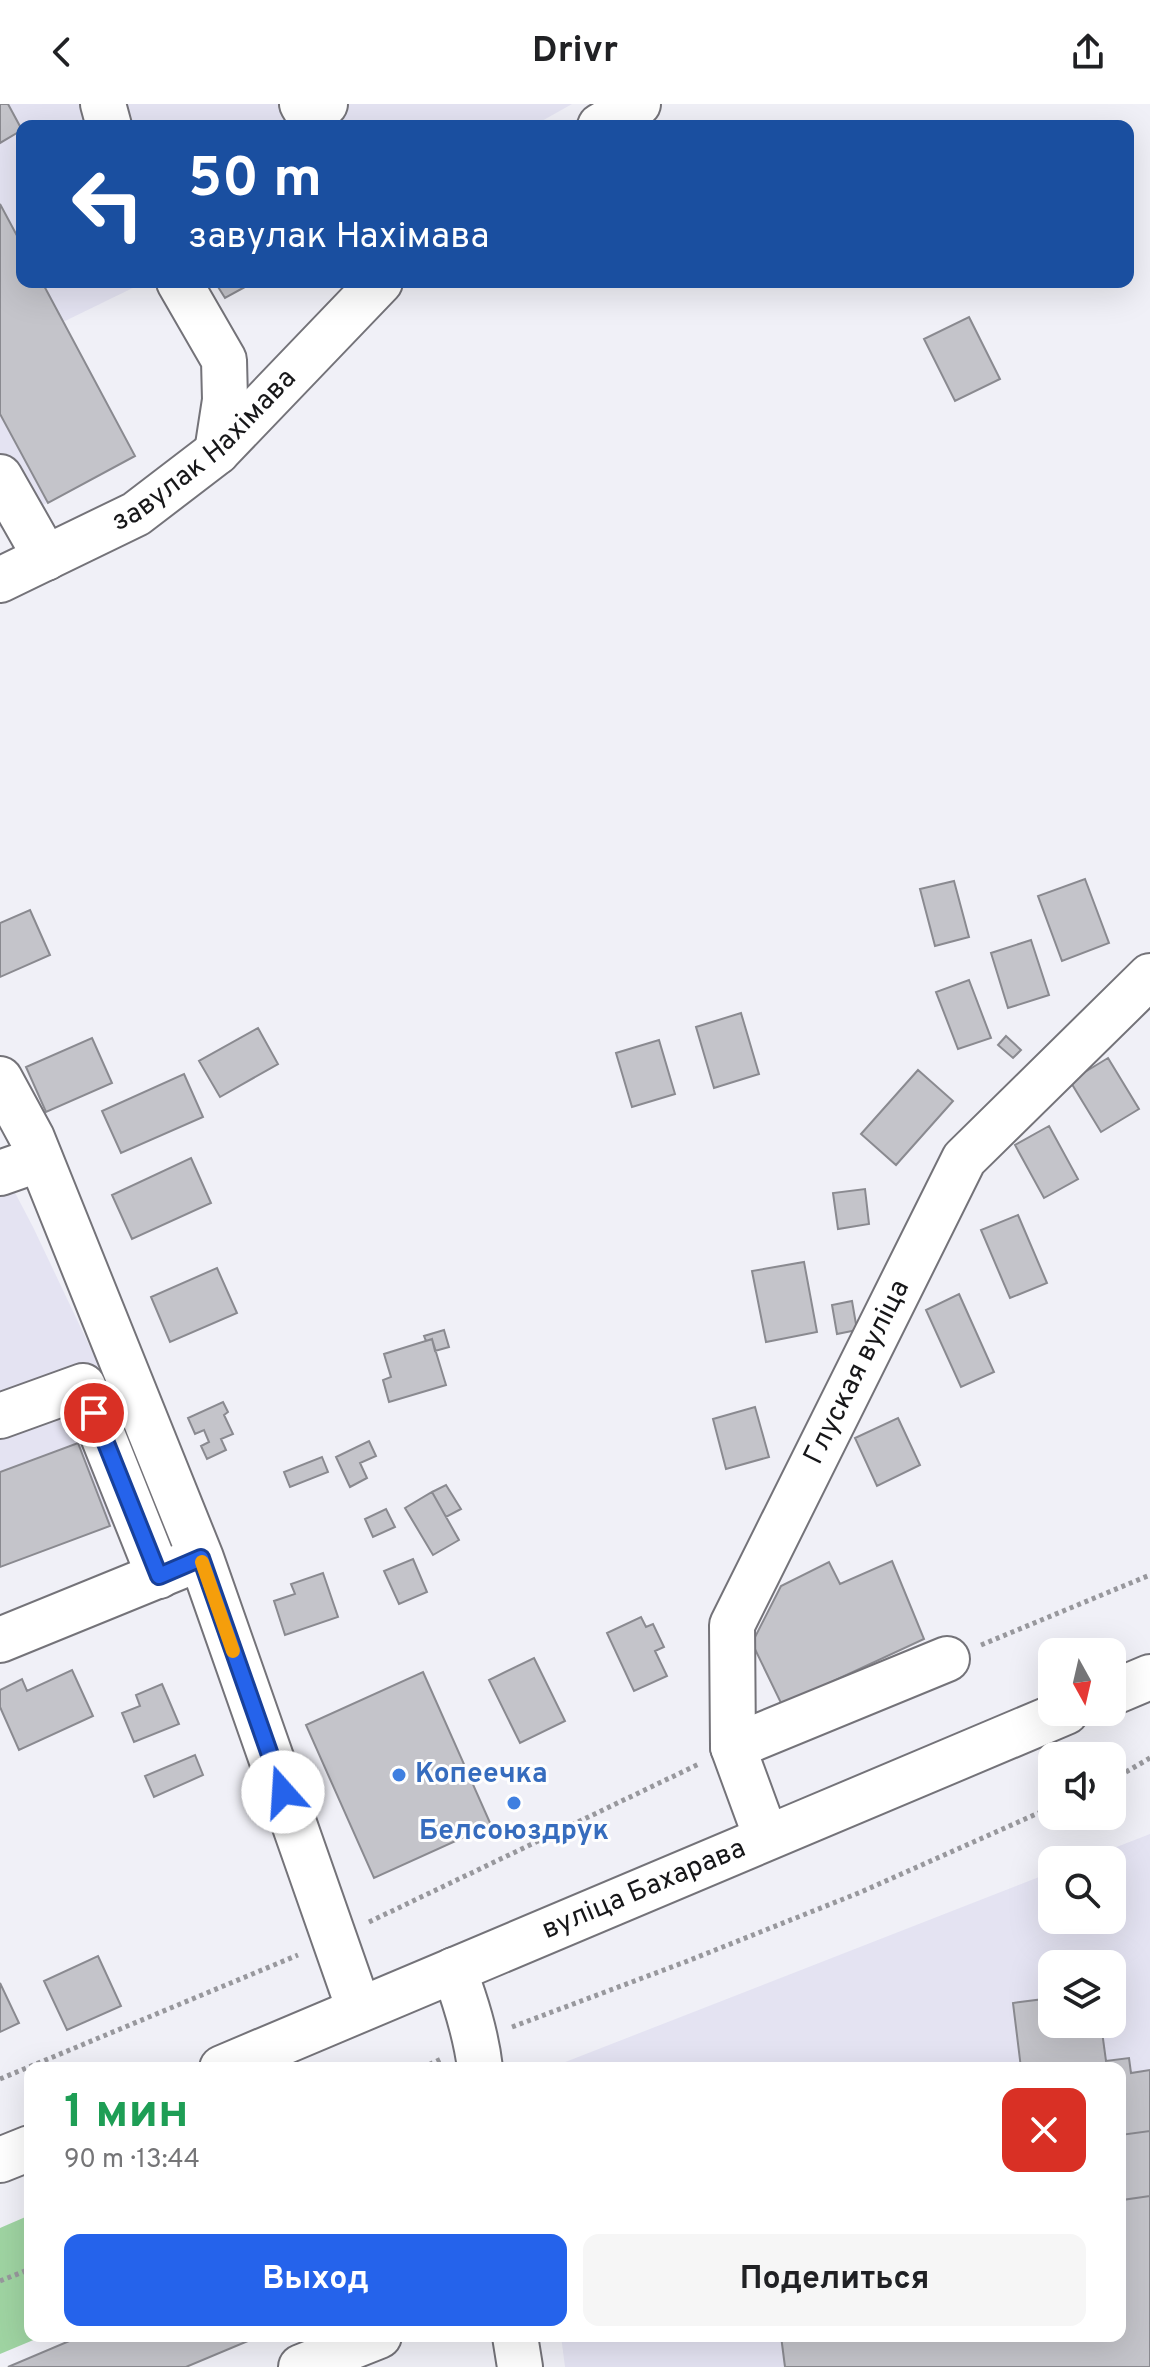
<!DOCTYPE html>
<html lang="ru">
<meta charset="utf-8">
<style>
body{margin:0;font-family:Overpass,sans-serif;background:#f6f6f6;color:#202124;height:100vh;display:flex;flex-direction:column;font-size:30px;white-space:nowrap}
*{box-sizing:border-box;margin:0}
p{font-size:26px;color:#757577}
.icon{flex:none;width:44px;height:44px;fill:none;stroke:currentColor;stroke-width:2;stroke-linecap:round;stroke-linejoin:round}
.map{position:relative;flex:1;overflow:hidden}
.details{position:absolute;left:24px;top:1958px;width:1102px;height:280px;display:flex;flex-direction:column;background:#fff;border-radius:16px;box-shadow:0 8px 32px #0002}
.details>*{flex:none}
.top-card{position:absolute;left:16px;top:16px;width:1118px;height:168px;border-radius:16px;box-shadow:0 8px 32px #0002;background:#1a4fa0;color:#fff;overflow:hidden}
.needle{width:52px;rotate:172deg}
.controls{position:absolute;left:1038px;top:1534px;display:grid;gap:16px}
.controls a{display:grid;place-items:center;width:88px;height:88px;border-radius:16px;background:#fff;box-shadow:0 8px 32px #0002;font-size:40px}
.pin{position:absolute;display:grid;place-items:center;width:68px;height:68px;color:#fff;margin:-34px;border:4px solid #fff;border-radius:50%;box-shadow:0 2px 8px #0007}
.me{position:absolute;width:88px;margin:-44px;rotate:341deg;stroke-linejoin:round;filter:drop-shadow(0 0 6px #0008)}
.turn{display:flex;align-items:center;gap:28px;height:168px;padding:0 40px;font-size:36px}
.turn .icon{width:104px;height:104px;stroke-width:2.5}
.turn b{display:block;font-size:56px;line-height:68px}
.round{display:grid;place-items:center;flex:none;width:84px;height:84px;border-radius:16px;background:#f6f6f6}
.overview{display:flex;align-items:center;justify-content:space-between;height:136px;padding:0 40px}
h1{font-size:48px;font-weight:700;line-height:60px;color:#1e9e55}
.primary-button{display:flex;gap:16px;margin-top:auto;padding:16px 40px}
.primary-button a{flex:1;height:92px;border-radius:16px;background:#2563eb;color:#fff;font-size:32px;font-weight:700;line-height:92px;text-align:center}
.primary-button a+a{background:#f6f6f6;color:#202124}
header{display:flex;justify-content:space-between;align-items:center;height:104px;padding:0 40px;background:#fff;font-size:36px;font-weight:700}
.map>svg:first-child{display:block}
.built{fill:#e4e3f2;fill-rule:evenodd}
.green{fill:#9fd4a2}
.building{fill:#c4c4ca;stroke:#8a8a90;stroke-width:2}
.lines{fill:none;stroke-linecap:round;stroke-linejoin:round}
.minor-casing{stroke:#747379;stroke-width:48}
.major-casing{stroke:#747379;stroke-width:48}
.path{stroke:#98989d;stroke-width:5;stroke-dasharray:4 4;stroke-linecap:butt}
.minor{stroke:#fff;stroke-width:44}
.major{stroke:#fff;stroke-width:44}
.route-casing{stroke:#184099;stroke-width:20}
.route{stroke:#2563eb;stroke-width:14}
.slow{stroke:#f59e0b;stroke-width:14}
.shop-dot{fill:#3f7fe0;stroke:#fefefe;stroke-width:3}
.labels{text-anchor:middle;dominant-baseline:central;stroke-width:6;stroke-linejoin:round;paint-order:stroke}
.street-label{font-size:28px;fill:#171719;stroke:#fefefe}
.shop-label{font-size:28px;font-weight:bold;fill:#366cbe;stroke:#fefefe;text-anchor:start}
</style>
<header><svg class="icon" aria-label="back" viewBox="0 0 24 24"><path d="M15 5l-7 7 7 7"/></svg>Drivr<svg class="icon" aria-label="share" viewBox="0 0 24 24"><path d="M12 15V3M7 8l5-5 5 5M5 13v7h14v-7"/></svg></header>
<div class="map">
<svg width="1150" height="2263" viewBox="0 0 1150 2263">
<rect width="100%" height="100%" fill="#f0f0f7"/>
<path class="built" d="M 0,0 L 572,0 L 533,22 L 22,22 L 22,178 L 145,178 L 63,218 L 135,352 L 0,424 Z
M 0,1060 L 33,1123 L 164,1399 L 0,1462 Z
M 1150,1730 L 1150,2263 L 565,2263 L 561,2232 L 1120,2232 L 1120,1964 L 550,1964 L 1052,1768 L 1052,1816 L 1112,1816 L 1112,1756 L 1083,1756 ZM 1052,1860 L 1112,1860 L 1112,1920 L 1052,1920 Z"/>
<path class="green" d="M 30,2111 L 30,2232 L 43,2232 L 0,2250 L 0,2124 Z"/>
<path class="building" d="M 0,0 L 8,0 L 22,26 L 0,39 Z
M 0,100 L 22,141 L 22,178 L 42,178 L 135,352 L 48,399 L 0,310 Z
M 215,178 L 254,178 L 225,194 Z
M 969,213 L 1000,275 L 955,297 L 924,235 Z
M 1085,775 L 1109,839 L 1062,857 L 1038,792 Z
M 954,777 L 969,833 L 935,842 L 920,785 Z
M 30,806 L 50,851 L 0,873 L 0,819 Z
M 1031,836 L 1049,891 L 1008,904 L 991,849 Z
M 969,876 L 991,934 L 958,945 L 936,888 Z
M 741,909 L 759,970 L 714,984 L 696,923 Z
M 258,924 L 278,960 L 220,993 L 199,957 Z
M 1006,932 L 1021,946 L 1013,954 L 998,941 Z
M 92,934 L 112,979 L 46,1008 L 26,963 Z
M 659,936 L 675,990 L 632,1003 L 616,949 Z
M 1108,954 L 1139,1005 L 1101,1028 L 1070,977 Z
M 918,966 L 953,997 L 896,1061 L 861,1030 Z
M 184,970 L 203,1013 L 121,1049 L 102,1007 Z
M 1049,1022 L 1078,1075 L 1044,1094 L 1015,1041 Z
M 191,1054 L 211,1099 L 132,1135 L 112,1091 Z
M 865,1085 L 869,1120 L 838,1125 L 833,1089 Z
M 1018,1111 L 1047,1179 L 1010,1194 L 981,1126 Z
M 804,1158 L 817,1228 L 766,1238 L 752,1167 Z
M 217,1164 L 237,1209 L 170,1238 L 151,1193 Z
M 959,1190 L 994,1268 L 961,1283 L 926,1206 Z
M 852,1197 L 857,1226 L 837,1230 L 832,1201 Z
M 444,1226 L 449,1243 L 435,1247 L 432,1235 L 426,1237 L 424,1232 Z
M 432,1235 L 446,1281 L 389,1298 L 383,1276 L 391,1273 L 384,1250 Z
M 223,1298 L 228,1308 L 224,1311 L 233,1330 L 221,1335 L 226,1346 L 207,1355 L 201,1342 L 209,1338 L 204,1326 L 195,1330 L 188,1314 Z
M 755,1303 L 769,1353 L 726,1365 L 713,1315 Z
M 898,1314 L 920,1361 L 877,1382 L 855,1334 Z
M 369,1337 L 376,1352 L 360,1359 L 367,1374 L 350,1383 L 336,1353 Z
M 78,1339 L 110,1422 L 0,1463 L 0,1368 Z
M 322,1353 L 328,1368 L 290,1383 L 284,1368 Z
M 446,1381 L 461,1405 L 446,1413 L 432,1388 Z
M 432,1388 L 459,1436 L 433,1451 L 405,1404 Z
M 386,1405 L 395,1423 L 373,1433 L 365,1415 Z
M 413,1455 L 427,1488 L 399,1500 L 384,1467 Z
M 892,1457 L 924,1535 L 782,1601 L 752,1539 L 781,1482 L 829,1458 L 840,1480 Z
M 323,1469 L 338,1513 L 285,1531 L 274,1497 L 295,1490 L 291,1480 Z
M 641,1513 L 646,1523 L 653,1520 L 664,1543 L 655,1547 L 667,1572 L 634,1587 L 607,1529 Z
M 534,1554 L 565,1617 L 520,1639 L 489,1576 Z
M 72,1566 L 93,1612 L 19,1646 L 0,1603 L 0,1586 L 22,1575 L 27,1587 Z
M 423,1568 L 491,1721 L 374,1774 L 306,1621 Z
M 162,1580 L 179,1620 L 134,1638 L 122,1609 L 140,1602 L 136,1591 Z
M 195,1651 L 203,1671 L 154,1693 L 145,1672 Z
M 98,1852 L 121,1902 L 67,1926 L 44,1877 Z
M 0,1879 L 19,1919 L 0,1928 Z
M 1052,1894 L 1052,1920 L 1101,1920 L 1106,1957 L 1129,1954 L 1131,1969 L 1150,1966 L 1150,2263 L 785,2263 L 781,2232 L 1120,2232 L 1120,1964 L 1021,1964 L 1013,1899 Z
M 1150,2027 L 1150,2092 L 1122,2096 L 1120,2031 Z
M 81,2232 L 260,2232 L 186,2263 L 8,2263 Z"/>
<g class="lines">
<g class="minor-casing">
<g id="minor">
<path d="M 103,0 L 109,22"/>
<path d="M 302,0 L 308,10 L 325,0"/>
<path d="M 600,22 L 638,0"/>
<path d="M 179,178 L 224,256 L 225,296 L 217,348"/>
<path d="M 0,373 L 46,454"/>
<path id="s1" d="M 0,476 L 136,410 L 217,348 L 380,178"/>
<path d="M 0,975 L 32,1034 L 201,1454 L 359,1905"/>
<path d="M 0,1069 L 40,1055"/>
<path d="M 0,1312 L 83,1282 L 159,1472"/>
<path d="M 0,1536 L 184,1461"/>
<path d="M 733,1643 L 947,1555"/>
<path id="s2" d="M 766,1733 L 733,1643 L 732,1521 L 964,1055 L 1150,872"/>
<path d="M 454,1866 C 466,1899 476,1930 480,1964"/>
<path d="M 515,2232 L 520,2263"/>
<path d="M 301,2263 L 379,2232"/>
</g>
</g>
<g class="major-casing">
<g id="major">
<path d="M 1112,1589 L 1150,1573"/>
<path id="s3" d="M 222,1964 L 1066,1608"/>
<path d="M 0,2056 L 30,2044"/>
</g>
</g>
<path class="path" d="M 981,1541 L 1150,1471
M 1112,1676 L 1150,1654
M 369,1818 L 699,1660
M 512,1923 L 685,1858 L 861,1788 L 1052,1703
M 422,1964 L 441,1955
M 0,1975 L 298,1851
M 0,2177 L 30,2165"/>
<use href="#minor" class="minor"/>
<use href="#major" class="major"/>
</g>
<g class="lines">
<g class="route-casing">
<path id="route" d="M 94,1309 L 159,1472 L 201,1454 L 283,1688"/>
</g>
<use href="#route" class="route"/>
<path class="slow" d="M 202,1458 L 233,1547"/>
</g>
<g class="shop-dot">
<circle cx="399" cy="1671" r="8"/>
<circle cx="514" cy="1699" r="8"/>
</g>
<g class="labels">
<g class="street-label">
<text stroke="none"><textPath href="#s1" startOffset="244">завулак Нахімава</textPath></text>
<text stroke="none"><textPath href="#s2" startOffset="500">Глуская вуліца</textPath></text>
<text stroke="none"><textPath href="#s3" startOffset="458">вуліца Бахарава</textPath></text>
</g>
<g class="shop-label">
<text x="415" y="1671">Копеечка</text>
<text x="514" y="1728" text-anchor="middle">Белсоюздрук</text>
</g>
</g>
</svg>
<div class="controls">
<a><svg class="needle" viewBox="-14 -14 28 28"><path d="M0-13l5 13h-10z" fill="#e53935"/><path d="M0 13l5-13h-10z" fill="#757577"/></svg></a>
<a><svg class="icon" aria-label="sound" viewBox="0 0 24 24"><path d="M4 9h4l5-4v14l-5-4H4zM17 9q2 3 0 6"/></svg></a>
<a><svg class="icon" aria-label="search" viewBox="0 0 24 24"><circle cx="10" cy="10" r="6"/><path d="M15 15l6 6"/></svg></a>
<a><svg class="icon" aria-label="layers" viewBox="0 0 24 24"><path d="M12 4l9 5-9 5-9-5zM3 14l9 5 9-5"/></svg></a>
</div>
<div class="pin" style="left:94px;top:1309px;background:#d93025"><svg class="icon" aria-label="arrive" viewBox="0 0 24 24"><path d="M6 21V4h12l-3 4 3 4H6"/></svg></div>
<svg class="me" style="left:283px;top:1688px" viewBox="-20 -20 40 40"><circle r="19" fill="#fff"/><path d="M0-13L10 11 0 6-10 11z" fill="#2563eb"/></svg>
<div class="top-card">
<div class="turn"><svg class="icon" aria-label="left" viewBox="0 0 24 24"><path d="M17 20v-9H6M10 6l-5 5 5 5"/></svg><div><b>50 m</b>завулак Нахімава</div></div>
</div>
<section class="details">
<div class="overview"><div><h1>1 мин</h1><p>90 m · 13:44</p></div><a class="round" style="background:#d93025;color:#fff"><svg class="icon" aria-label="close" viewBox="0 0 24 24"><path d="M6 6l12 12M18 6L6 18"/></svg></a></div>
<div class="primary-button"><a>Выход</a><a>Поделиться</a></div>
</section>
</div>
